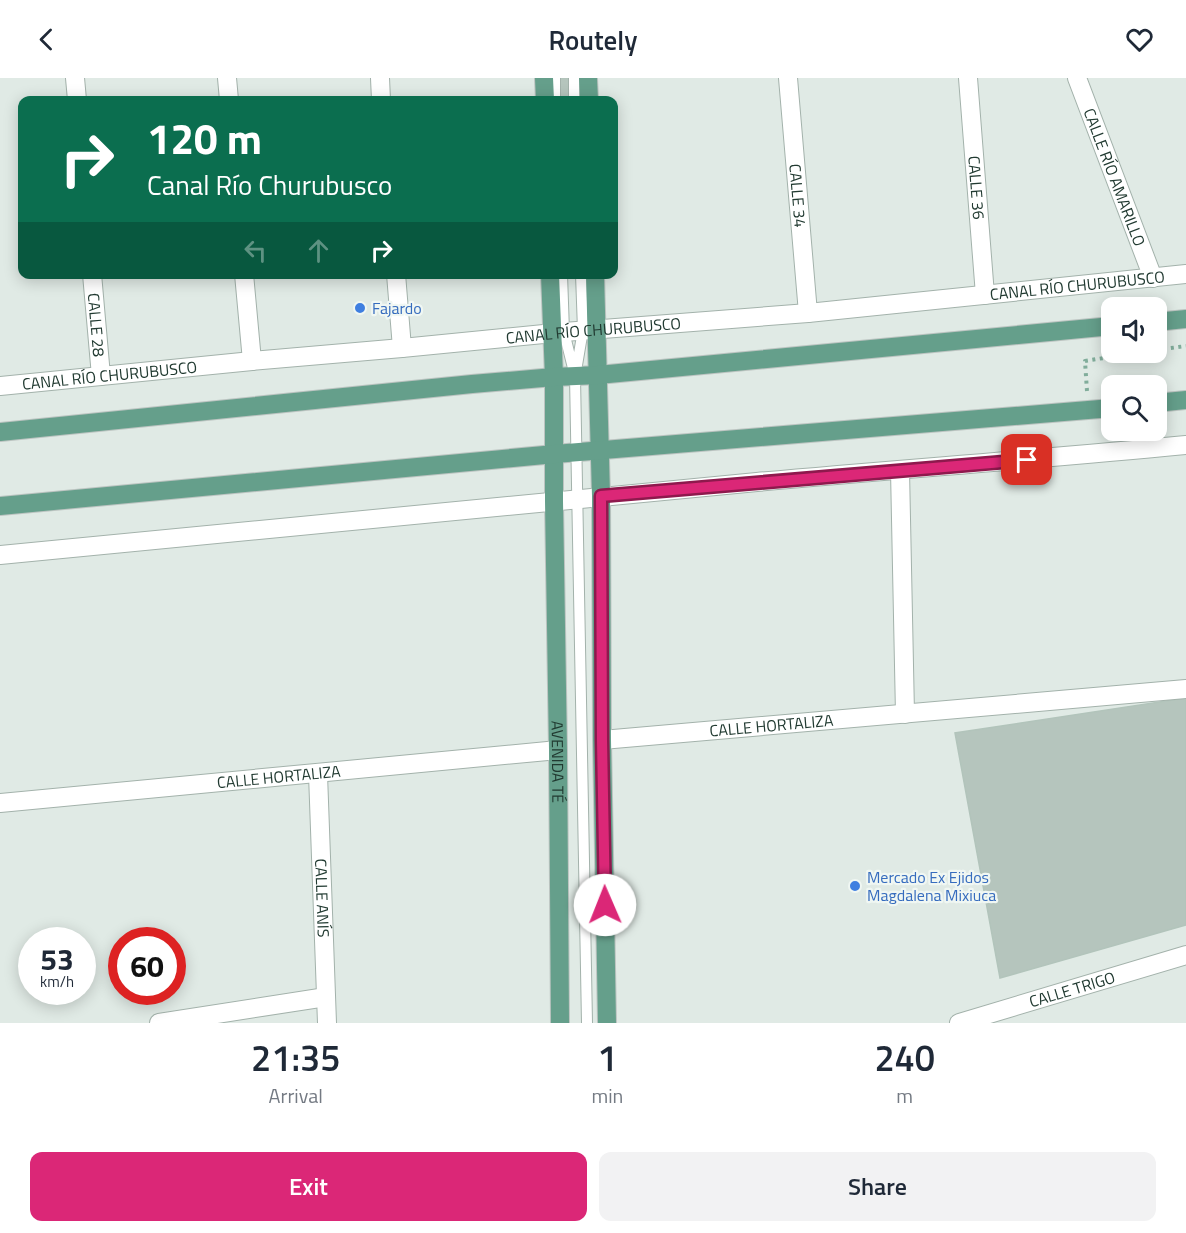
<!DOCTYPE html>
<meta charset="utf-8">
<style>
body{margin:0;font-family:"Titillium Web",sans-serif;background:#f2f2f3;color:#1f2937;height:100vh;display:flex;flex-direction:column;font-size:22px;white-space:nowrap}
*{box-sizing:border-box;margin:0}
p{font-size:20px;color:#747a83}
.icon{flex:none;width:33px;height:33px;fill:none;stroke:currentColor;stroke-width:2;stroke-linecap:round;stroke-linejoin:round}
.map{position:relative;height:945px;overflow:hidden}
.panel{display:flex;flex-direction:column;background:#fff;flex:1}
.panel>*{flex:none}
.guide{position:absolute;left:18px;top:18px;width:600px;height:183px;border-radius:12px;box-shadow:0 3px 15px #0003;background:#0b6e4f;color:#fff;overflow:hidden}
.controls{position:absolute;left:1101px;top:219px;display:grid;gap:12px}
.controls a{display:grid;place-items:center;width:66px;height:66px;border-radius:12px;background:#fff;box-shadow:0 3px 15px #0003;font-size:30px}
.speed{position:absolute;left:18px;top:849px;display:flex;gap:12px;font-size:30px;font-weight:700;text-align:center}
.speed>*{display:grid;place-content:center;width:78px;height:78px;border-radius:50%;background:#fff;box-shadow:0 3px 15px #0003;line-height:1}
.speed small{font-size:15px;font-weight:400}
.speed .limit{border:9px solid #d22;background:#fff;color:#111}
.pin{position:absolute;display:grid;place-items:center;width:51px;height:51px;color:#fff;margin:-26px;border-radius:12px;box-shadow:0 3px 9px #0006}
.me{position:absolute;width:66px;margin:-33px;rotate:359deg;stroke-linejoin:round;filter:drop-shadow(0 0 4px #0008)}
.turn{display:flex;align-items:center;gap:21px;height:126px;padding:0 30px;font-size:27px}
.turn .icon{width:78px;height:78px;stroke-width:2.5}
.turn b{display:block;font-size:42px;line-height:51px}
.lanes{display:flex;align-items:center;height:57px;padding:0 30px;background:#0003;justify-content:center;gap:30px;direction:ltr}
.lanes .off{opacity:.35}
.eta{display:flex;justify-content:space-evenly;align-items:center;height:102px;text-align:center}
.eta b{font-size:36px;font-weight:600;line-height:42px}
.primary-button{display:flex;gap:12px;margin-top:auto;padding:12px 30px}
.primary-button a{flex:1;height:69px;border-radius:12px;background:#db2777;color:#fff;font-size:24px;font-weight:600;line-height:69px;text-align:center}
.primary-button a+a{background:#f2f2f3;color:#1f2937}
header{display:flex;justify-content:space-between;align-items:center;height:78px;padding:0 30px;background:#fff;font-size:27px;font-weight:600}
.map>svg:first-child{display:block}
.building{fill:#b5c5bd;stroke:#b2c4bb;stroke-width:1.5}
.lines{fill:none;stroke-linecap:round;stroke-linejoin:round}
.service-casing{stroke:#a3b2ab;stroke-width:12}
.minor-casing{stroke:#a3b2ab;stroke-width:20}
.tertiary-casing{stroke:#a3b2ab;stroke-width:20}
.primary-casing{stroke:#bcc4c1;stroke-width:20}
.path{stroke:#81ad9b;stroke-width:4;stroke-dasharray:3 4.5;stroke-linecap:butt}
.service{stroke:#fff;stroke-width:10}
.minor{stroke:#fff;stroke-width:18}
.tertiary{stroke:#fff;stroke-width:18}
.primary{stroke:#659f8b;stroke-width:18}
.route-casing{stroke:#8e194d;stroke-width:15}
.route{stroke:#db2777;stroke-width:10}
.shop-dot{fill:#3f7fe0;stroke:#f0f7f3;stroke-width:2}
.labels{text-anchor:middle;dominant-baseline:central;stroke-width:4.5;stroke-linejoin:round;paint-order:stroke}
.street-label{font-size:16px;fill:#213a31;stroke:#f0f7f3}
.shop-label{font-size:16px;fill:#366cbe;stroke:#f0f7f3;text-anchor:start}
</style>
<header><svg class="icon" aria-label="back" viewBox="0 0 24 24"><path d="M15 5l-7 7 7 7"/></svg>Routely<svg class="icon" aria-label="heart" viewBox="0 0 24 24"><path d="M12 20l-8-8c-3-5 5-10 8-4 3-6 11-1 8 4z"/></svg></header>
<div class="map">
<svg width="1186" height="945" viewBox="0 0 1186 945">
<rect width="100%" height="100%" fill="#e0eae5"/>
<path class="building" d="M 553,0 L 576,0 L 577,22 L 554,22 Z
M 1186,620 L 1186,847 L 1000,900 L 955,655 Z"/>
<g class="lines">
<g class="service-casing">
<path id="service" d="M 555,0 L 555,22
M 574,0 L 574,22
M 562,196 L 564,254 L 574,294
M 581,196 L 583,252 L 575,299 L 587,945"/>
</g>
<g class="minor-casing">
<g id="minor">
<path d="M 75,0 L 77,22"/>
<path d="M 227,0 L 229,22"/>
<path d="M 380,0 L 381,22"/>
<path id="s1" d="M 788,0 L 808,235"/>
<path id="s2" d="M 968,0 L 985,217"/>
<path id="s3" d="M 1077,0 L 1153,200"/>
<path id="s4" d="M 92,196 L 101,298"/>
<path d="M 244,196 L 252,283"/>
<path d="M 396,196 L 402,270"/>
<path d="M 900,392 L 905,636"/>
<path id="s5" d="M 602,662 L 1186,611"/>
<path id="s6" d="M 318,696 L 327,945"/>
<path id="s7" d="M 0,725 L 558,672"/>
<path d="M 159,945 L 326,919"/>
<path id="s8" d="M 959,945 L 1186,877"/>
</g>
</g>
<g class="tertiary-casing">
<g id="tertiary">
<path id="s9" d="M 0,308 L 252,283 L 402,270 L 564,254 L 808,235 L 1186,196"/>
<path d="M 0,477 C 252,452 504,427 757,404 C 900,391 1043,381 1186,367"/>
</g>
</g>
<g class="primary-casing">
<g id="primary">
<path d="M 544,0 L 545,22"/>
<path d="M 588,0 L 589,22"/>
<path id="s10" d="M 550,196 L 554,299 L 554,423 L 558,672 L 560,945"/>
<path d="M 595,196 L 601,418 L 602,662 L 607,945"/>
<path d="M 1156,244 L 1186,241"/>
<path d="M 1156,325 L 1186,322"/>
<path d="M 0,354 L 472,306 L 554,299 L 598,297 L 1112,248"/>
<path d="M 0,428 L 555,376 L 1112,330"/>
</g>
</g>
<path class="path" d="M 1156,272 L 1186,268
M 1087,313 L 1085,283 L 1141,274"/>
<use href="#service" class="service"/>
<use href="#minor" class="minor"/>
<use href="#tertiary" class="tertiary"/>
<use href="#primary" class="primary"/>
</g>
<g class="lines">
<g class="route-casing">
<path id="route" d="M 605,827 L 602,662 L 601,418 L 1027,382"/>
</g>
<use href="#route" class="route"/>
</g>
<g class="shop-dot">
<circle cx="360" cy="230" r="6"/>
<circle cx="855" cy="808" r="6"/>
</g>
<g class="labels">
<g class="street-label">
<text stroke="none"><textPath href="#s3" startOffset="106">CALLE RÍO AMARILLO</textPath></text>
<text stroke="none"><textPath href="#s2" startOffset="110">CALLE 36</textPath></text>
<text stroke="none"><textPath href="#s1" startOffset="118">CALLE 34</textPath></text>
<text stroke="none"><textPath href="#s9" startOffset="1082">CANAL RÍO CHURUBUSCO</textPath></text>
<text stroke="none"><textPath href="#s4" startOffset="51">CALLE 28</textPath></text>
<text stroke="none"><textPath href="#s9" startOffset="596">CANAL RÍO CHURUBUSCO</textPath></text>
<text stroke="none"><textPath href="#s9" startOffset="110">CANAL RÍO CHURUBUSCO</textPath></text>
<text stroke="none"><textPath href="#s5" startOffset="170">CALLE HORTALIZA</textPath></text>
<text stroke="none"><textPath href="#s10" startOffset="488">AVENIDA TÉ</textPath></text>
<text stroke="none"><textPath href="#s7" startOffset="280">CALLE HORTALIZA</textPath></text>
<text stroke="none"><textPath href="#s6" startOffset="124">CALLE ANÍS</textPath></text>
<text stroke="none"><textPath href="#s8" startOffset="118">CALLE TRIGO</textPath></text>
</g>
<g class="shop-label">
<text x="372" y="230">Fajardo</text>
<text x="867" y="799">Mercado Ex Ejidos<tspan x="867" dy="18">Magdalena Mixiuca</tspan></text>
</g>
</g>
</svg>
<div class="controls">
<a><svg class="icon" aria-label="sound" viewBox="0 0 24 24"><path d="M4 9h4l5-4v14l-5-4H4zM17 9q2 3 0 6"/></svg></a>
<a><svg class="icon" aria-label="search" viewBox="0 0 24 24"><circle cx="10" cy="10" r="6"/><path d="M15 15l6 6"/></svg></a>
</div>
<div class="speed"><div>53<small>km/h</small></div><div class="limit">60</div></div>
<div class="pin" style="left:1027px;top:382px;background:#d93025"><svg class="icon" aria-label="arrive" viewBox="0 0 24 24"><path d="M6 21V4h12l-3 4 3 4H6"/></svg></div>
<svg class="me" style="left:605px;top:827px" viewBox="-20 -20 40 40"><circle r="19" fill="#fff"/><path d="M0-13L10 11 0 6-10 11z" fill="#db2777"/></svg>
<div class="guide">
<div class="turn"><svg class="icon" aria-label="right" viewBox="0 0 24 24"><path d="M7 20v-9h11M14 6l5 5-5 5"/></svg><div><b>120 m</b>Canal Río Churubusco</div></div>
<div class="lanes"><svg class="icon off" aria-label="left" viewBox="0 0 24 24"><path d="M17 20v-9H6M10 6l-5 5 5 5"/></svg><svg class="icon off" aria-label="ahead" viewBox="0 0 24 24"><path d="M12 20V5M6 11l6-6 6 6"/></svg><svg class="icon" aria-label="right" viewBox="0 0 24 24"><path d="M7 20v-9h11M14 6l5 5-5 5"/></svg></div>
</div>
</div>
<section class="panel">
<div class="eta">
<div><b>21:35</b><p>Arrival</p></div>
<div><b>1</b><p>min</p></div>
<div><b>240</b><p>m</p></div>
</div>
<div class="primary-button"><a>Exit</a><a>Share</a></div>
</section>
